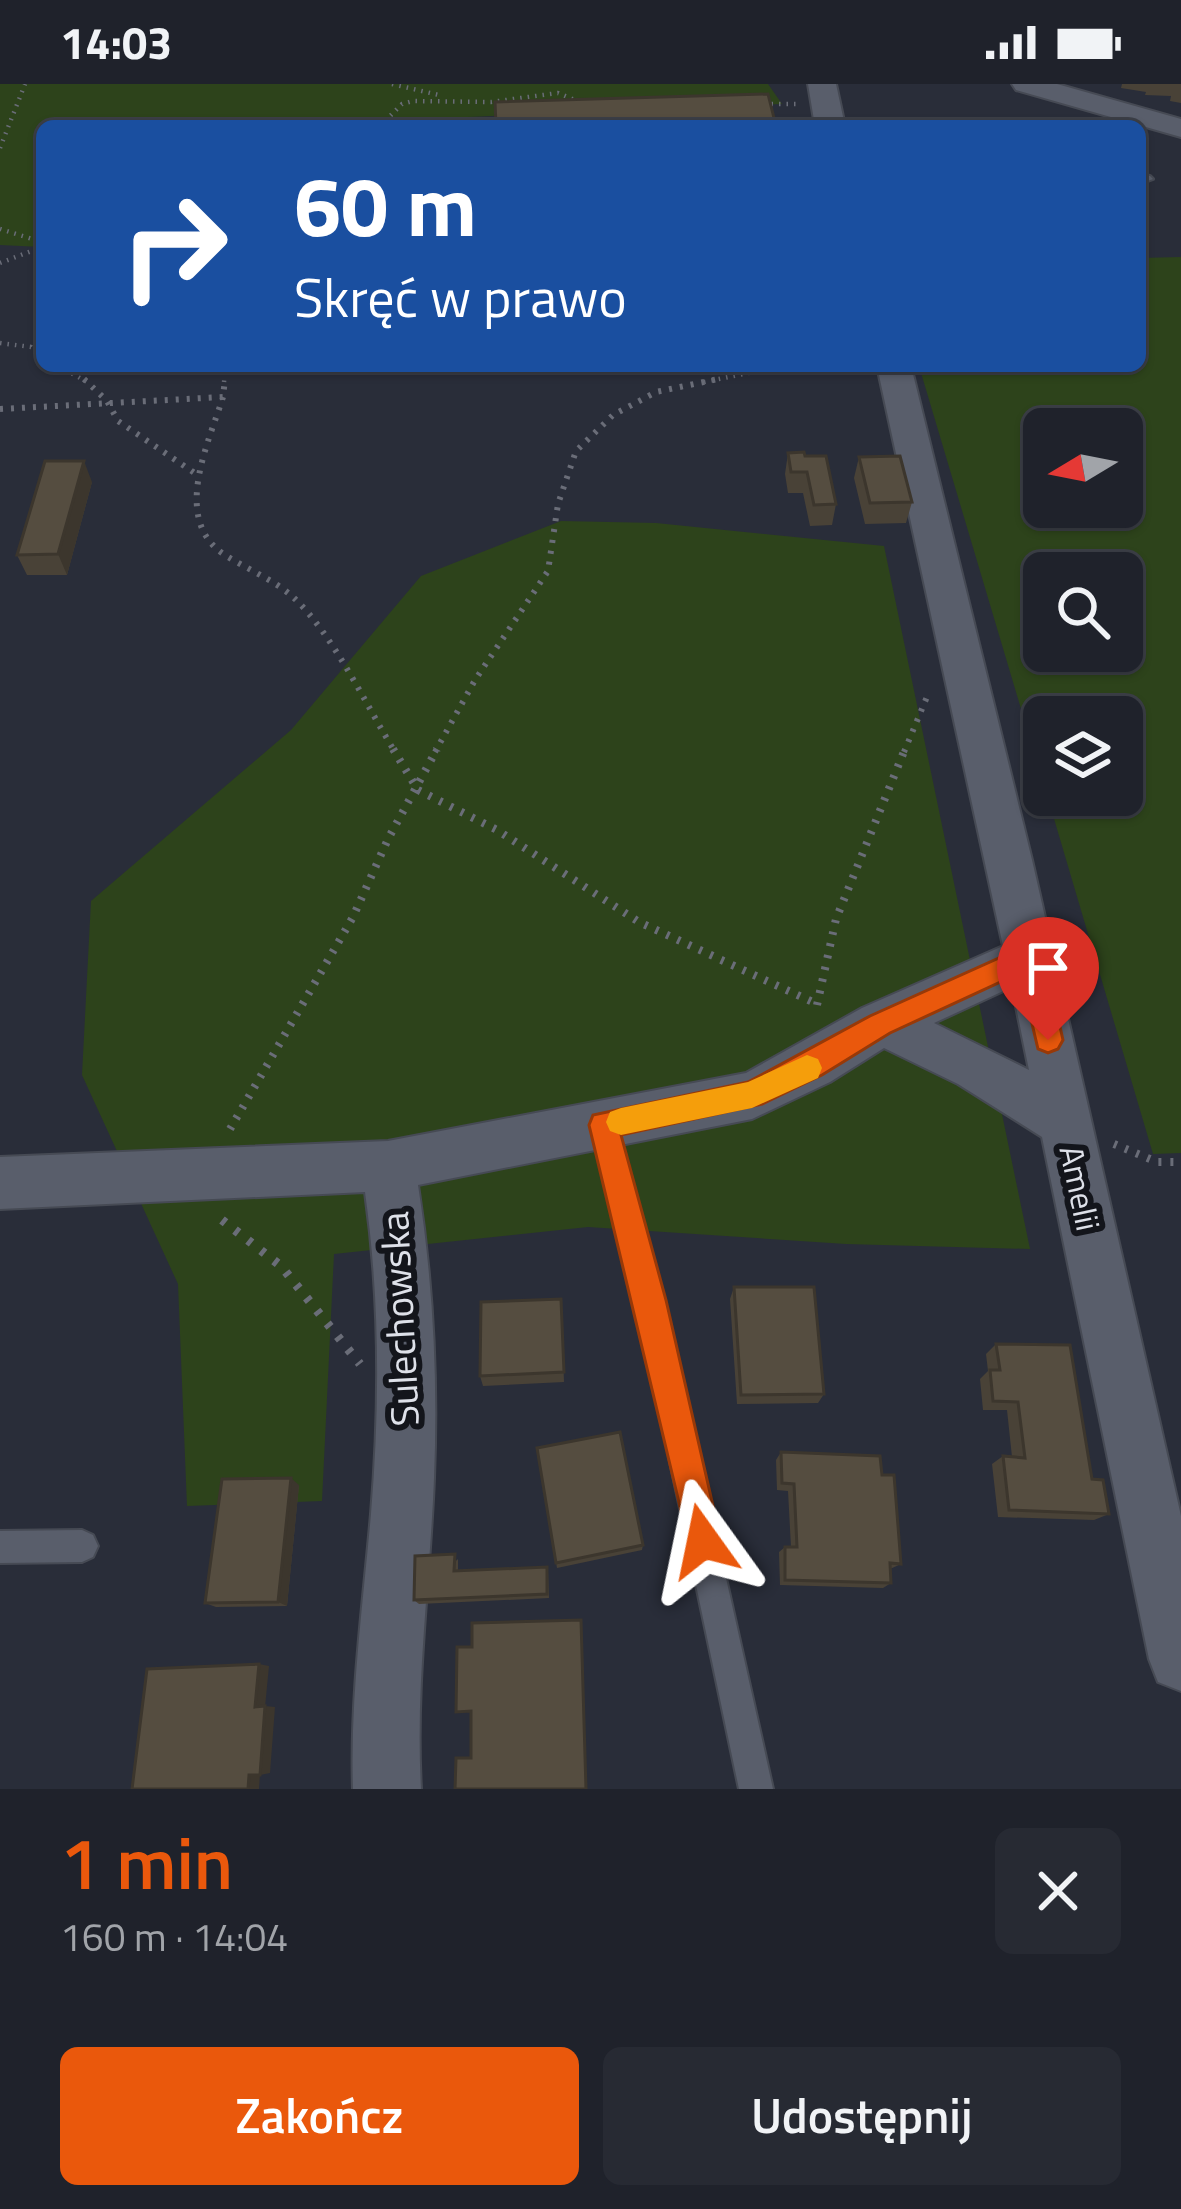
<!DOCTYPE html>
<html lang="pl">
<meta charset="utf-8">
<style>
body{margin:0;font-family:"Titillium Web",sans-serif;background:#272a33;color:#f1f3f6;height:100vh;display:flex;flex-direction:column;font-size:45px;white-space:nowrap}
*{box-sizing:border-box;margin:0}
p{font-size:39px;color:#a1a4a9}
.icon{flex:none;width:66px;height:66px;fill:none;stroke:currentColor;stroke-width:2;stroke-linecap:round;stroke-linejoin:round}
.map{position:relative;height:1705px;overflow:hidden}
.panel{display:flex;flex-direction:column;background:#1f222b;flex:1}
.panel>*{flex:none}
.top-card{position:absolute;left:36px;top:36px;width:1110px;height:252px;border-radius:18px;box-shadow:0 3px 9px #0004,0 0 0 3px #3c3f47;background:#1a4fa0;color:#fff;overflow:hidden}
.needle{width:78px;rotate:260deg}
.fabs{position:absolute;left:1023px;top:324px;display:grid;gap:24px}
.fabs a{display:grid;place-items:center;width:120px;height:120px;border-radius:18px;background:#1f222b;box-shadow:0 3px 9px #0004,0 0 0 3px #3c3f47;font-size:60px}
.pin{position:absolute;display:grid;place-items:center;width:102px;height:102px;color:#fff;margin:-123px -51px;border-radius:50% 50% 50% 0;rotate:-45deg;box-shadow:0 0 12px #0007}
.pin .icon{rotate:45deg}
.me{position:absolute;width:132px;margin:-66px;rotate:348deg;stroke-linejoin:round;filter:drop-shadow(0 0 9px #0008)}
.turn{display:flex;align-items:center;gap:42px;height:252px;padding:0 60px;font-size:54px}
.turn .icon{width:156px;height:156px;stroke-width:2.5}
.turn b{display:block;font-size:84px;line-height:102px}
.round{display:grid;place-items:center;flex:none;width:126px;height:126px;border-radius:18px;background:#272a33}
.head{display:flex;align-items:center;justify-content:space-between;height:204px;padding:0 60px}
h1{font-size:72px;font-weight:600;line-height:90px;color:#ea580c}
.button{display:flex;gap:24px;margin-top:auto;padding:24px 60px}
.button a{flex:1;height:138px;border-radius:18px;background:#ea580c;color:#fff;font-size:48px;font-weight:600;line-height:138px;text-align:center}
.button a+a{background:#272a33;color:#f1f3f6}
.status{display:flex;justify-content:space-between;align-items:center;height:84px;padding:0 60px;background:#1f222b;direction:ltr}
.status svg{height:33px;fill:currentColor}
.map>svg:first-child{display:block}
.green{fill:#2d431b;fill-rule:evenodd}
.lines{fill:none;stroke-linecap:round;stroke-linejoin:round}
.lane-casing{stroke:#464a54;stroke-width:4}
.street-casing{stroke:#464a54;stroke-width:4}
.path-far3{stroke:#6a6d78;stroke-width:4.5;stroke-dasharray:1.5 6;stroke-linecap:butt}
.path-far2{stroke:#6a6d78;stroke-width:6;stroke-dasharray:3 8;stroke-linecap:butt}
.path-far1{stroke:#6a6d78;stroke-width:8;stroke-dasharray:3 9;stroke-linecap:butt}
.path{stroke:#6a6d78;stroke-width:9;stroke-dasharray:4.5 12;stroke-linecap:butt}
.lane{fill:#595e6b;fill-rule:evenodd}
.street{fill:#595e6b;fill-rule:evenodd}
.wall{fill:#494237}
.shaded-wall{fill:#3c362d}
.building{fill:#554d40;stroke:#3c362d;stroke-width:3}
.route{fill:#ea580c;stroke:#983908;stroke-width:3}
.slow{fill:#f59e0b}
.labels{text-anchor:middle;dominant-baseline:central;stroke-width:12;stroke-linejoin:round;paint-order:stroke}
.street-label{font-size:33px;fill:#dee1e9;stroke:#13151b}
.near-street-label{font-size:39px;fill:#dee1e9;stroke:#13151b}
</style>
<div class="status"><b>14:03</b><svg viewBox="0 0 49 12"><path d="M0 12V9h3v3zM5 12V6h3v6zM10 12V3h3v9zM15 12V0h3v12zM26 1h20v11H26zM47 4h2v5h-2z"/></svg></div>
<div class="map">
<svg width="1181" height="1705" viewBox="0 0 1181 1705">
<rect width="100%" height="100%" fill="#292d39"/>
<path class="green" d="M 0,0 L 768,0 L 782,20 L 444,34 L 436,42 L 42,42 L 42,163 L 0,161 Z
M 1181,173 L 1181,1069 L 1153,1070 L 1047,711 L 1122,711 L 1122,633 L 1044,633 L 1044,702 L 919,282 L 1140,282 L 1140,174 ZM 1122,345 L 1122,423 L 1044,423 L 1044,345 ZM 1044,489 L 1122,489 L 1122,567 L 1044,567 Z
M 561,437 L 656,439 L 884,462 L 1030,1165 L 846,1160 L 588,1143 L 334,1170 L 322,1417 L 187,1422 L 178,1200 L 82,991 L 91,817 L 291,646 L 421,492 Z"/>
<g class="lines">
<g class="lane-casing">
<path id="lane" d="M 1140,90 L 1150,92 L 1153,95 L 1140,100 Z
M 603,1029 L 612,1032 L 616,1041 L 664,1216 L 773,1705 L 739,1705 L 636,1216 L 590,1041 L 594,1032 Z
M 82,1446 L 93,1451 L 98,1462 L 93,1473 L 82,1478 L 0,1479 L 0,1447 Z"/>
</g>
<g class="street-casing">
<path id="street" d="M 808,0 L 836,0 L 845,42 L 815,42 Z
M 1012,0 L 1057,0 L 1181,35 L 1181,53 L 1016,6 Z
M 877,282 L 911,282 L 1032,776 L 1181,1432 L 1181,1607 L 1158,1598 L 1149,1575 L 1042,1053 L 958,1000 L 884,964 L 830,998 L 752,1035 L 418,1101 C 433,1198 438,1296 434,1394 C 430,1498 415,1601 421,1705 L 353,1705 C 350,1612 363,1522 371,1430 C 380,1323 380,1214 365,1108 L 0,1125 L 0,1073 L 388,1057 L 746,989 L 862,924 L 1003,862 ZM 1012,903 L 1029,986 L 934,939 Z"/>
</g>
<path class="path-far3" d="M 392,0 L 443,12
M 764,20 L 797,20
M 380,42 L 402,20 L 413,17 L 491,18 L 558,9 L 582,19
M 0,64 L 25,0
M 0,145 L 42,158
M 0,179 L 42,163
M 0,259 L 31,263 L 42,276
M 59,282 L 87,298
M 224,298 L 226,282
M 704,298 L 783,282"/>
<path class="path-far2" d="M 84,295 L 107,317 L 118,337 L 199,392
M 223,313 C 209,358 172,433 222,469 C 244,484 273,495 293,513 C 333,550 366,621 395,668
M 0,325 L 223,313 L 225,295
M 435,668 L 475,596 L 548,487 L 558,420 L 576,367 L 613,331 L 656,308 L 718,295
M 904,668 L 929,608"/>
<path class="path-far1" d="M 393,665 L 418,706 L 497,746 L 639,838 L 817,920
M 817,921 L 836,835 L 905,665
M 230,1045 L 353,833 L 388,755 L 437,665
M 1114,1060 L 1157,1078 L 1181,1078"/>
<path class="path" d="M 222,1136 L 281,1182 L 360,1280"/>
<use href="#lane" class="lane"/>
<use href="#street" class="street"/>
</g>
<path class="wall" d="M 1115,0 L 1181,0 L 1181,19 L 1170,17 L 1171,12 L 1145,11 L 1146,8 L 1121,4 L 1122,0 Z
M 788,369 L 805,372 L 836,420 L 832,441 L 810,442 L 803,409 L 788,409 L 785,390 Z
M 859,373 L 912,418 L 906,439 L 865,440 L 854,394 Z
M 92,398 L 67,491 L 27,491 L 17,471 Z
M 734,1203 L 824,1310 L 818,1319 L 737,1320 L 730,1215 Z
M 561,1215 L 564,1298 L 483,1302 L 480,1292 Z
M 996,1260 L 1092,1395 L 1109,1430 L 1094,1436 L 998,1433 L 992,1380 L 1003,1372 L 1012,1373 L 1007,1326 L 983,1326 L 980,1295 L 988,1287 L 986,1270 Z
M 537,1364 L 643,1461 L 642,1466 L 557,1484 Z
M 781,1368 L 882,1391 L 901,1480 L 890,1485 L 891,1499 L 883,1504 L 780,1501 L 779,1468 L 785,1463 L 791,1463 L 788,1407 L 777,1406 L 776,1376 Z
M 299,1401 L 287,1522 L 216,1523 L 205,1519 Z
M 458,1475 L 458,1487 L 548,1488 L 549,1514 L 419,1520 L 414,1516 Z"/>
<path class="shaded-wall" d="M 84,377 L 92,398 L 67,491 L 58,470 Z
M 291,1394 L 299,1401 L 287,1522 L 278,1518 Z
M 259,1580 L 269,1582 L 265,1623 L 255,1623 Z
M 265,1622 L 275,1623 L 270,1689 L 260,1691 Z
M 260,1690 L 259,1705 L 248,1705 L 249,1691 Z"/>
<path class="building" d="M 768,10 L 776,42 L 496,42 L 495,18 Z
M 804,368 L 805,372 L 826,372 L 836,420 L 814,421 L 807,388 L 791,388 L 788,369 Z
M 900,372 L 912,418 L 870,419 L 859,373 Z
M 45,377 L 84,377 L 58,470 L 17,471 Z
M 734,1203 L 814,1203 L 824,1310 L 741,1311 Z
M 561,1215 L 564,1288 L 480,1292 L 481,1218 Z
M 996,1260 L 1070,1261 L 1092,1395 L 1103,1396 L 1109,1430 L 1009,1426 L 1003,1372 L 1025,1374 L 1018,1318 L 993,1317 L 990,1286 L 1000,1286 Z
M 620,1348 L 643,1461 L 556,1479 L 537,1364 Z
M 781,1368 L 880,1372 L 882,1391 L 894,1391 L 901,1480 L 890,1479 L 891,1499 L 785,1496 L 785,1463 L 797,1463 L 794,1400 L 782,1399 Z
M 291,1394 L 278,1518 L 205,1519 L 222,1395 Z
M 455,1470 L 454,1487 L 547,1483 L 547,1510 L 414,1516 L 415,1472 Z
M 581,1536 L 586,1705 L 455,1705 L 456,1674 L 471,1674 L 471,1627 L 456,1628 L 457,1563 L 472,1563 L 472,1539 Z
M 259,1580 L 255,1623 L 265,1622 L 260,1691 L 249,1691 L 248,1705 L 132,1705 L 147,1585 Z"/>
<path class="route" d="M 1030,860 L 1040,863 L 1044,872 L 1063,956 L 1058,965 L 1048,969 L 1038,965 L 1020,889 L 890,949 L 822,991 L 762,1020 L 621,1051 L 666,1216 L 721,1457 L 716,1469 L 703,1474 L 691,1469 L 589,1041 L 593,1031 L 748,998 L 870,932 Z"/>
<path class="slow" d="M 807,971 L 818,975 L 822,984 L 818,994 L 752,1024 L 621,1051 L 610,1047 L 606,1038 L 610,1028 L 621,1024 L 748,998 Z"/>
<g class="labels">
<g class="street-label">
<text transform="translate(1080 1104) rotate(78)">Amelii</text>
</g>
<g class="near-street-label">
<text transform="translate(399 1235) rotate(-93)">Sulechowska</text>
</g>
</g>
</svg>
<div class="fabs">
<a><svg class="needle" viewBox="-14 -14 28 28"><path d="M0-13l5 13h-10z" fill="#e53935"/><path d="M0 13l5-13h-10z" fill="#a1a4a9"/></svg></a>
<a><svg class="icon" aria-label="search" viewBox="0 0 24 24"><circle cx="10" cy="10" r="6"/><path d="M15 15l6 6"/></svg></a>
<a><svg class="icon" aria-label="layers" viewBox="0 0 24 24"><path d="M12 4l9 5-9 5-9-5zM3 14l9 5 9-5"/></svg></a>
</div>
<div class="pin" style="left:1048px;top:956px;background:#d93025"><svg class="icon" aria-label="arrive" viewBox="0 0 24 24"><path d="M6 21V4h12l-3 4 3 4H6"/></svg></div>
<svg class="me" style="left:703px;top:1457px" viewBox="-20 -20 40 40"><path d="M0-17L14 15 0 8-14 15z" fill="#ea580c" stroke="#fff" stroke-width="4"/></svg>
<div class="top-card">
<div class="turn"><svg class="icon" aria-label="right" viewBox="0 0 24 24"><path d="M7 20v-9h11M14 6l5 5-5 5"/></svg><div><b>60 m</b>Skręć w prawo</div></div>
</div>
</div>
<section class="panel">
<div class="head"><div><h1>1 min</h1><p>160 m · 14:04</p></div><a class="round"><svg class="icon" aria-label="close" viewBox="0 0 24 24"><path d="M6 6l12 12M18 6L6 18"/></svg></a></div>
<div class="button"><a>Zakończ</a><a>Udostępnij</a></div>
</section>
